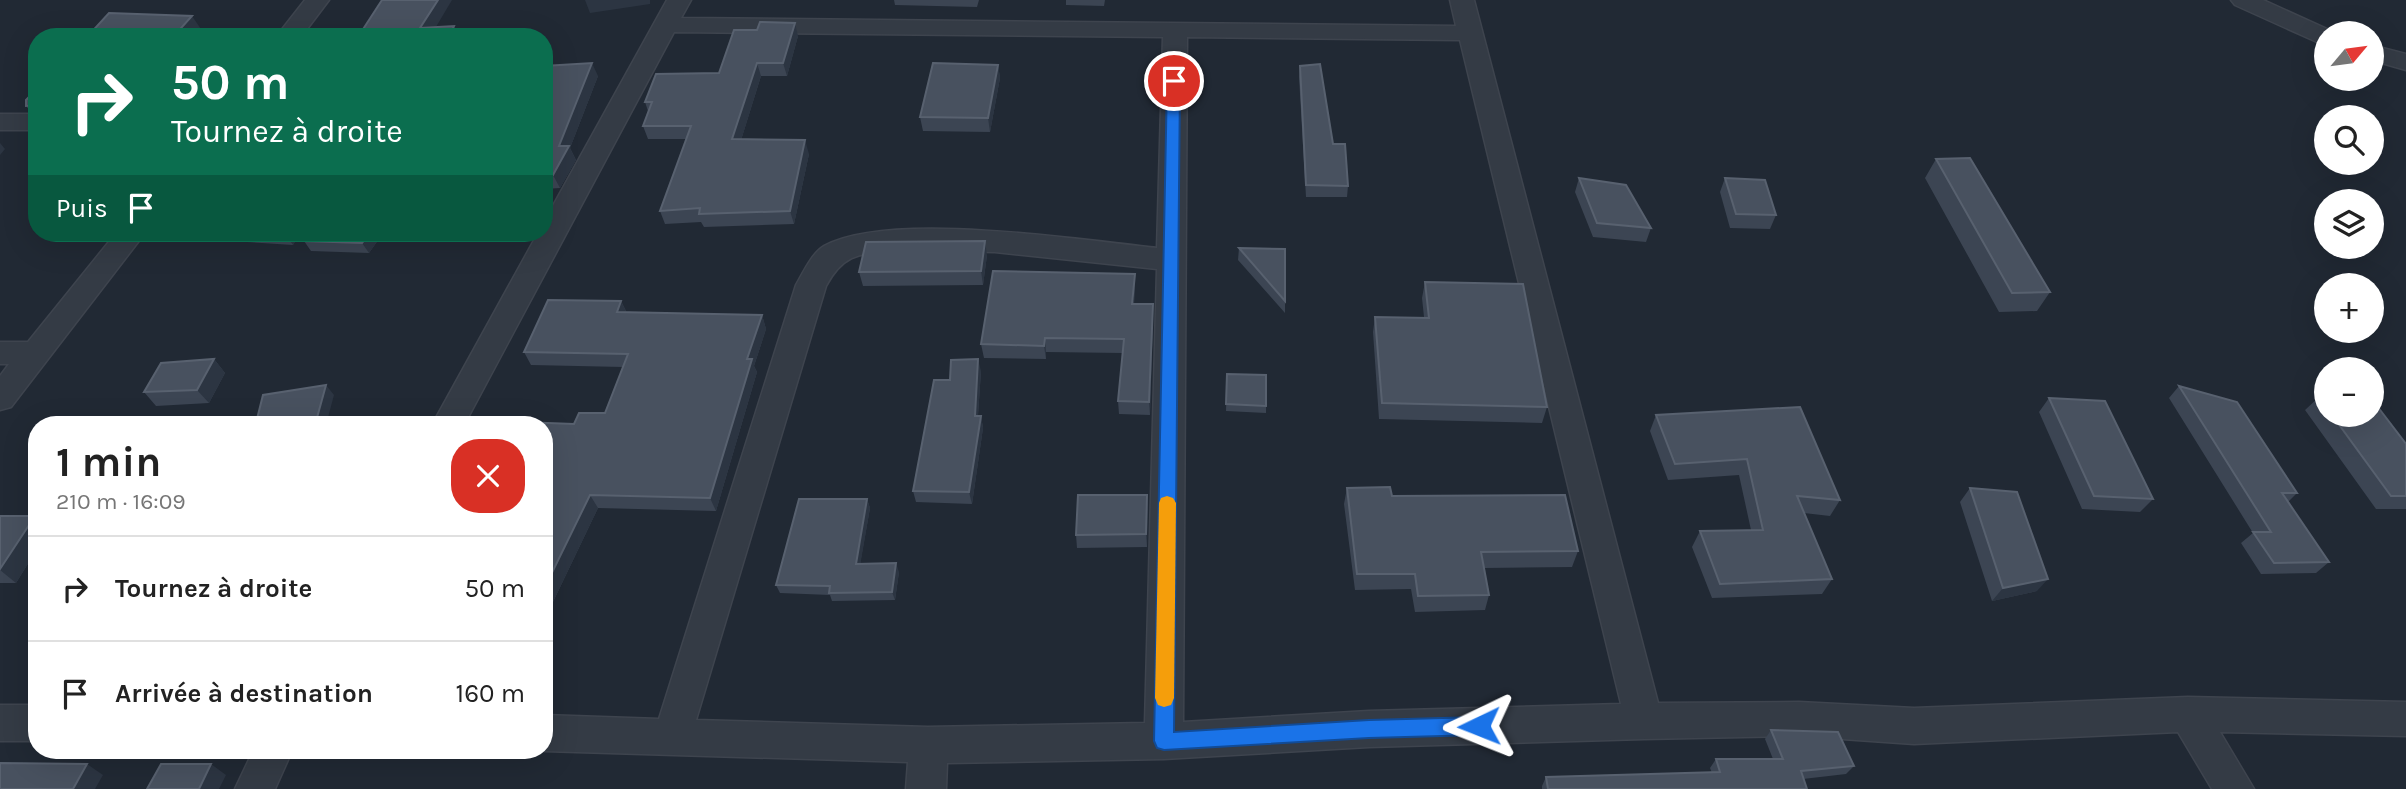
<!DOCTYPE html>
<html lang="fr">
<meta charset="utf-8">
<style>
body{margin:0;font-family:Karla,sans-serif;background:#f2f2f2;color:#222;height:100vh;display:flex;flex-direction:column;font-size:26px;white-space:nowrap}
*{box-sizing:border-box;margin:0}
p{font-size:23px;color:#767676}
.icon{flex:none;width:38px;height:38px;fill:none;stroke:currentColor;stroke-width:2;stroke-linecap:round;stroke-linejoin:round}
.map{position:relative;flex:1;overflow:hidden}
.panel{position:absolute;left:28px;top:416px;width:525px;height:343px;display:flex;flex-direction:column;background:#fff;border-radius:28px;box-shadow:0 7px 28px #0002}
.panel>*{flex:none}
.hud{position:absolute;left:28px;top:28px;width:525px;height:214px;border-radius:28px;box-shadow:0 7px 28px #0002;background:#0b6e4f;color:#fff;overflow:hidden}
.needle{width:46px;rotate:61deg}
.buttons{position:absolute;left:2314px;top:21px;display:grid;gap:14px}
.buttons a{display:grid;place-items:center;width:70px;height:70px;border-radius:50%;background:#fff;box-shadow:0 7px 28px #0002;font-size:35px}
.pin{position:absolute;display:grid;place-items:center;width:60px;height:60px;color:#fff;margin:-30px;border:4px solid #fff;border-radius:50%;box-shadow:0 2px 7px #0007}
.me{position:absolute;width:77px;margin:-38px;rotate:268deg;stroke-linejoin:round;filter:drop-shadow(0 0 5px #0008)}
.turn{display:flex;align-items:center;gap:24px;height:147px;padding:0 28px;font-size:32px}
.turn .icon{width:91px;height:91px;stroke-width:2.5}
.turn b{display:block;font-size:49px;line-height:60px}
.then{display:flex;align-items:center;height:66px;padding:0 28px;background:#0003;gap:14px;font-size:26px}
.round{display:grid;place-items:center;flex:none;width:74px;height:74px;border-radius:28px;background:#f2f2f2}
.summary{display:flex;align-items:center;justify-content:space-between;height:119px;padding:0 28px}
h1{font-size:42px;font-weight:700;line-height:52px}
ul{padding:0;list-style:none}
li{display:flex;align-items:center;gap:21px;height:105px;padding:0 28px;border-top:2px solid #e0e0e0}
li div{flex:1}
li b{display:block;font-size:26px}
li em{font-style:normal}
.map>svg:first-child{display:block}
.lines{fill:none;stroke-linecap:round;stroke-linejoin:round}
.minor-casing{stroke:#3e444e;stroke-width:3}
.minor{fill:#343b45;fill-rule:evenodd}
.wall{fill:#3c4553}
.shaded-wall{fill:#2c3542}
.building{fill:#48515f;stroke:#58616f;stroke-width:2}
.route{fill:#1a73e8;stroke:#114b97;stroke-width:2}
.slow{fill:#f59e0b}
</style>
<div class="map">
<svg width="2406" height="789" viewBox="0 0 2406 789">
<rect width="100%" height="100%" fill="#212934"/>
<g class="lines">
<g class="minor-casing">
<path id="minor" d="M 305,0 L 329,0 L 301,37 L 276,37 Z
M 667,0 L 691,0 L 681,18 L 1456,26 L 1450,0 L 1474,0 L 1658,703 L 1799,702 L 1914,708 L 2188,697 L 2406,702 L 2406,736 L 2220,732 L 2254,789 L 2212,789 L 2178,732 L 1914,744 L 1799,736 L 1644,739 L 1369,747 L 1164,759 L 947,763 L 946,789 L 906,789 L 908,762 L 544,751 L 544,715 L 659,719 L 796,285 C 803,273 812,253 824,246 C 890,210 1079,240 1157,248 L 1163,37 L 674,32 L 464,425 L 432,425 L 538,233 L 544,233 L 544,222 ZM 1187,37 L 1460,40 L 1621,704 L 1369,711 L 1183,722 ZM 895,250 L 995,252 L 1157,269 L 1145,723 L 928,727 L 696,720 L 826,286 C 844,253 860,254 895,250 Z
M 2231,0 L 2263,0 L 2336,33 L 2326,33 L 2326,44 L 2317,42 L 2235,5 Z
M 2371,45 L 2406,54 L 2406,70 L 2371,60 Z
M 0,114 L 37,114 L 37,130 L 0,130 Z
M 116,233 L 145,233 L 11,407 L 0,410 L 0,376 L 9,364 L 0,364 L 0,342 L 28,342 Z
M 0,705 L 37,705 L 37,741 L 0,741 Z
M 253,751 L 292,751 L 275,789 L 235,789 Z"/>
</g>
<use href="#minor" class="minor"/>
</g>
<path class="wall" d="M 894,0 L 979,0 L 977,7 L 895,5 Z
M 1066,0 L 1105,0 L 1104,6 L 1066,5 Z
M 798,36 L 787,76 L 761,76 L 741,140 L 809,154 L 794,224 L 704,227 L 701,222 L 665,224 L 660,211 L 686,139 L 648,139 L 643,126 L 648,111 L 645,102 L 719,73 Z
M 998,65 L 1000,78 L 990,132 L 923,131 L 920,117 Z
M 544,66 L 598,76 L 570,148 L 576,160 L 560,188 L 544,189 Z
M 1300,66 L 1333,144 L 1348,186 L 1347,197 L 1306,197 L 1299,77 Z
M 37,89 L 37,119 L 26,106 Z
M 1936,159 L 2050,292 L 2037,311 L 1999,312 L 1925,178 Z
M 1579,178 L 1651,228 L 1646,242 L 1593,237 L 1575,192 Z
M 1725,178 L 1776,215 L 1770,229 L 1730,228 L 1720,192 Z
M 209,233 L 300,233 L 293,245 L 247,242 L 244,239 L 220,237 L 217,234 Z
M 383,233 L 369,253 L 311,251 L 304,241 Z
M 1239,248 L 1285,301 L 1285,313 L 1238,260 Z
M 987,255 L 983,285 L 863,286 L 859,272 Z
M 1135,274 L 1135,287 L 1134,304 L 1153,318 L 1150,415 L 1119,414 L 1118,401 L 1123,353 L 1046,352 L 1046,359 L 984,358 L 981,344 Z
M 1425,282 L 1547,407 L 1542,423 L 1379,419 L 1373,332 L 1375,317 L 1424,317 L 1422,298 Z
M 621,301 L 627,313 L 762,315 L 766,329 L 754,366 L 757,372 L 716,511 L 598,508 L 552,604 L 544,603 L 544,425 L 574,424 L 605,413 L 623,367 L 531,365 L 524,352 Z
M 214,359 L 225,373 L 209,403 L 156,406 L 144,392 Z
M 981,371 L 978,416 L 981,416 L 983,428 L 972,504 L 916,502 L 913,491 L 950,380 Z
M 1227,374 L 1266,406 L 1266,413 L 1226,411 Z
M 2179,386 L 2297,493 L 2288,502 L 2329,562 L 2316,573 L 2261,574 L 2241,543 L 2253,533 L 2169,398 Z
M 2319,397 L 2326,397 L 2326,415 L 2371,415 L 2406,444 L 2406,509 L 2376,509 L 2305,410 Z
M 2049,398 L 2153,499 L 2140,512 L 2082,509 L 2039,412 Z
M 1656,415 L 1840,500 L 1830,516 L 1804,513 L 1832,579 L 1822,594 L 1712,598 L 1692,547 L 1700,531 L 1751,530 L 1739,475 L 1668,480 L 1650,431 Z
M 1347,488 L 1392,496 L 1578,551 L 1572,567 L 1484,568 L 1489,595 L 1485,610 L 1415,612 L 1411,589 L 1355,590 L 1344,504 Z
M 1970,488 L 2037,591 L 1992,601 L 1960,502 Z
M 1147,495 L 1147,547 L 1077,548 L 1076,535 Z
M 867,499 L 870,508 L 860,564 L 899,572 L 895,600 L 832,601 L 830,595 L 780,593 L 776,585 Z
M 0,516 L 37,517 L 37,549 L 16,583 L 0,583 Z
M 1771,730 L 1854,766 L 1846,774 L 1803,779 L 1807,789 L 1542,789 L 1542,786 L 1546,777 L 1712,773 L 1710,768 L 1716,759 L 1773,759 L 1765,739 Z"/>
<path class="shaded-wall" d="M 438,0 L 452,0 L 430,37 L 420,28 Z
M 585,0 L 650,0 L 650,4 L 590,13 Z
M 192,16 L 203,32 L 199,37 L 173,37 Z
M 795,23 L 798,36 L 787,76 L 783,63 Z
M 454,26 L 459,37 L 449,37 Z
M 592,63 L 598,76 L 570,148 L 576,160 L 560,188 L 553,175 L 559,146 Z
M 757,63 L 761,76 L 737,153 L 732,139 Z
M 998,65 L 1000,78 L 990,132 L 988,118 Z
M 805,140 L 809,154 L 794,224 L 790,211 Z
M 0,143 L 5,149 L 0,155 Z
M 288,233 L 300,233 L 293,245 L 286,235 Z
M 370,233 L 383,233 L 369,253 L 362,243 Z
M 985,241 L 987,255 L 983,285 L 981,271 Z
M 1135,274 L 1135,287 L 1132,318 L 1132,304 Z
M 621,301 L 628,315 L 617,312 Z
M 1153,304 L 1153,318 L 1150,415 L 1149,402 Z
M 762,315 L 766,329 L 754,366 L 757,372 L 716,511 L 710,498 L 747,359 Z
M 1045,338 L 1046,352 L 1046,359 L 1044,346 Z
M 214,359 L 225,373 L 209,403 L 197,390 Z
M 978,359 L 981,371 L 977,428 L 975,416 Z
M 326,385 L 334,395 L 326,425 L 315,425 Z
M 981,416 L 983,428 L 972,504 L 969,492 Z
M 590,495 L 598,508 L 552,604 L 544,593 L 544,589 Z
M 1147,495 L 1148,508 L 1147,547 L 1146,534 Z
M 867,499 L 870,508 L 859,572 L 856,564 Z
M 35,516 L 37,517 L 37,549 L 16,583 L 0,570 Z
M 896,563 L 899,572 L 895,600 L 892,592 Z
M 2048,579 L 2037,591 L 1992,601 L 2003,588 Z
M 87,764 L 103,775 L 95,789 L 73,789 Z
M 211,764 L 226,775 L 219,789 L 199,789 Z"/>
<path class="building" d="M 382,0 L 438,0 L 420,28 L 454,26 L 449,37 L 358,37 Z
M 109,13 L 192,16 L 173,37 L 87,37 Z
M 760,22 L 795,23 L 783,63 L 757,63 L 732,139 L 805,140 L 790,211 L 699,214 L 700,208 L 660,211 L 691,126 L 643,126 L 652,102 L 645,102 L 656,74 L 719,73 L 734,30 L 757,30 Z
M 592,63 L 559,146 L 569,146 L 553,175 L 544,175 L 544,66 Z
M 933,63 L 998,65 L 988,118 L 920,117 Z
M 1320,64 L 1333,144 L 1345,144 L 1348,186 L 1306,185 L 1300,66 Z
M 37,89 L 37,105 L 26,106 L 26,100 Z
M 1970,158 L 2050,292 L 2012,293 L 1936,159 Z
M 1579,178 L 1626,185 L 1651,228 L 1597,223 Z
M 1725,178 L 1765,180 L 1776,215 L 1736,214 Z
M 245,233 L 288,233 L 286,235 Z
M 306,233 L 370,233 L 362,243 L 304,241 Z
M 985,241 L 981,271 L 859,272 L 866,242 Z
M 1239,248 L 1285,249 L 1285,301 Z
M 993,271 L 1135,274 L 1132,304 L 1153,304 L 1149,402 L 1118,401 L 1124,339 L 1045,338 L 1044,346 L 981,344 Z
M 1425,282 L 1523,284 L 1547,407 L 1382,403 L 1375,317 L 1429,318 Z
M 548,300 L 621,301 L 617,312 L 762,315 L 747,359 L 752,359 L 710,498 L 590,495 L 544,589 L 544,425 L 489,425 L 491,421 L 574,424 L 579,413 L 605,413 L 628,354 L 524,352 Z
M 214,359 L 197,390 L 144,392 L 161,363 Z
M 978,359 L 975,416 L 981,416 L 969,492 L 913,491 L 934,380 L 950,380 L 951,360 Z
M 1227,374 L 1266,375 L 1266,406 L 1226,404 Z
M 326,385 L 315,425 L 228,425 L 233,418 L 257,419 L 263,395 Z
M 2179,386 L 2237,402 L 2297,493 L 2282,493 L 2329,562 L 2274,563 L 2253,532 L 2271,532 Z
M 2319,397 L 2326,397 L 2326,406 Z
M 2049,398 L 2105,401 L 2153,499 L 2094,496 Z
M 2371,398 L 2406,444 L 2406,496 L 2391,496 L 2332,415 L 2371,415 Z
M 1800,407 L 1840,500 L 1797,496 L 1832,579 L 1720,584 L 1700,531 L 1763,530 L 1747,459 L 1675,464 L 1656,415 Z
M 1390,487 L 1392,496 L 1565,495 L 1578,551 L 1481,552 L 1489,595 L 1418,596 L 1415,574 L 1357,574 L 1347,488 Z
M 1970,488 L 2017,492 L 2048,579 L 2003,588 Z
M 1078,495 L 1147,495 L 1146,534 L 1076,535 Z
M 799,499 L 867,499 L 856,564 L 896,563 L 892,592 L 829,593 L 830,586 L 776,585 Z
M 0,516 L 35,516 L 0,569 Z
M 1771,730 L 1838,732 L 1854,766 L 1801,771 L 1807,789 L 1548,789 L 1546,777 L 1720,772 L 1716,759 L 1783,759 Z
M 0,763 L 87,764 L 73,789 L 0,789 Z
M 161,764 L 211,764 L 199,789 L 147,789 Z"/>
<path class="route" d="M 1174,77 L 1180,81 L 1174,732 L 1369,720 L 1479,717 L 1486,720 L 1489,726 L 1486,732 L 1479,735 L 1369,738 L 1164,750 L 1157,748 L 1154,741 L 1167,81 Z"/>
<path class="slow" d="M 1167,496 L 1173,498 L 1176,503 L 1174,698 L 1171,705 L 1164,707 L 1158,705 L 1155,698 L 1159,503 L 1161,498 Z"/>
</svg>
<div class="buttons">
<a><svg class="needle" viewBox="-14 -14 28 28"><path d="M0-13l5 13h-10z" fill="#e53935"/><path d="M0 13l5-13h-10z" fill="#767676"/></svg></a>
<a><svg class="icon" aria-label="search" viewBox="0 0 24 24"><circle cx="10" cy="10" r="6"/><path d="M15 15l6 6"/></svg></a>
<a><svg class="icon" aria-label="layers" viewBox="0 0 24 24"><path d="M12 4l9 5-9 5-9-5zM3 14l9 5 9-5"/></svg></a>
<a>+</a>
<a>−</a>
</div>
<div class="pin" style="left:1174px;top:81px;background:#d93025"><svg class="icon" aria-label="arrive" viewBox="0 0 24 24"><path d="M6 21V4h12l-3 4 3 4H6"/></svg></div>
<svg class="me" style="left:1479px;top:726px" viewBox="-20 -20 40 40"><path d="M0-17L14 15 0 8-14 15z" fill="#1a73e8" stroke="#fff" stroke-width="4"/></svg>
<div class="hud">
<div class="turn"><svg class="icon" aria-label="right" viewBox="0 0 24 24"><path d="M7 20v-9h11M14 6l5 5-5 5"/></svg><div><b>50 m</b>Tournez à droite</div></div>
<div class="then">Puis<svg class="icon" aria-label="arrive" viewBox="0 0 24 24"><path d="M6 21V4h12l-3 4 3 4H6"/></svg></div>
</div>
<section class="panel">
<div class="summary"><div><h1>1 min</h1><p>210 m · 16:09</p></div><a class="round" style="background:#d93025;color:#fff"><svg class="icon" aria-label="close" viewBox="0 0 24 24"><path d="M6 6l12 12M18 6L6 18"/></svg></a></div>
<ul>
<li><svg class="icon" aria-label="right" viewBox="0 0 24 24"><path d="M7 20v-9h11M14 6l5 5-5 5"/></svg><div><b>Tournez à droite</b></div><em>50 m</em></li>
<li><svg class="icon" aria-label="arrive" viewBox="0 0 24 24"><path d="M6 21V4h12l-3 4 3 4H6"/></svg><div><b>Arrivée à destination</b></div><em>160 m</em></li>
</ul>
</section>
</div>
